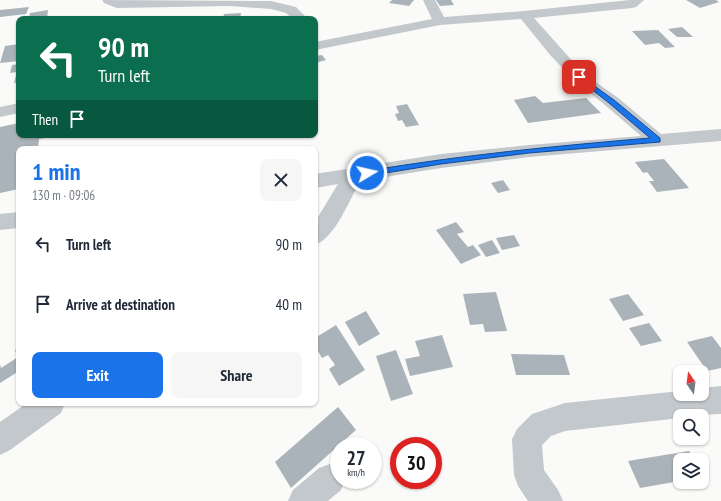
<!DOCTYPE html>
<meta charset="utf-8">
<style>
body{margin:0;font-family:"PT Sans Narrow",sans-serif;background:#f6f6f7;color:#1f2937;height:100vh;display:flex;flex-direction:column;font-size:15px;white-space:nowrap}
*{box-sizing:border-box;margin:0}
p{font-size:13px;color:#747a83}
.icon{flex:none;width:22px;height:22px;fill:none;stroke:currentColor;stroke-width:2;stroke-linecap:round;stroke-linejoin:round}
.map{position:relative;flex:1;overflow:hidden}
.drawer{position:absolute;left:16px;top:146px;width:302px;height:260px;display:flex;flex-direction:column;background:#fff;border-radius:8px;box-shadow:0 1px 3px #0004}
.drawer>*{flex:none}
.guide{position:absolute;left:16px;top:16px;width:302px;height:122px;border-radius:8px;box-shadow:0 1px 3px #0004;background:#0b6e4f;color:#fff;overflow:hidden}
.needle{width:26px;rotate:346deg}
.fabs{position:absolute;left:673px;top:365px;display:grid;gap:8px}
.fabs a{display:grid;place-items:center;width:36px;height:36px;border-radius:8px;background:#fff;box-shadow:0 1px 3px #0004;font-size:20px}
.speed{position:absolute;left:330px;top:437px;display:flex;gap:8px;font-size:20px;font-weight:700;text-align:center}
.speed>*{display:grid;place-content:center;width:52px;height:52px;border-radius:50%;background:#fff;box-shadow:0 1px 3px #0004;line-height:1}
.speed small{font-size:10px;font-weight:400}
.speed .limit{border:6px solid #d22;background:#fff;color:#111}
.pin{position:absolute;display:grid;place-items:center;width:34px;height:34px;color:#fff;margin:-17px;border-radius:8px;box-shadow:0 2px 6px #0006}
.me{position:absolute;width:44px;margin:-22px;rotate:81deg;stroke-linejoin:round;filter:drop-shadow(0 0 3px #0008)}
.turn{display:flex;align-items:center;gap:14px;height:84px;padding:0 16px;font-size:18px}
.turn .icon{width:52px;height:52px;stroke-width:2.5}
.turn b{display:block;font-size:28px;line-height:34px}
.then{display:flex;align-items:center;height:38px;padding:0 16px;background:#0003;gap:8px;font-size:15px}
.round{display:grid;place-items:center;flex:none;width:42px;height:42px;border-radius:8px;background:#f6f6f7}
.head{display:flex;align-items:center;justify-content:space-between;height:68px;padding:0 16px}
h1{font-size:24px;font-weight:700;line-height:30px;color:#1a73e8}
.button{display:flex;gap:8px;margin-top:auto;padding:8px 16px}
.button a{flex:1;height:46px;border-radius:8px;background:#1a73e8;color:#fff;font-size:16px;font-weight:700;line-height:46px;text-align:center}
.button a+a{background:#f6f6f7;color:#1f2937}
ul{padding:0;list-style:none}
li{display:flex;align-items:center;gap:12px;height:60px;padding:0 16px}
li div{flex:1}
li b{display:block;font-size:15px}
li em{font-style:normal}
.map>svg:first-child{display:block}
.building{fill:#aab3b9}
.lines{fill:none;stroke-linecap:round;stroke-linejoin:round}
.minor{fill:#c3c8cc;fill-rule:evenodd}
.route{fill:#1a73e8;stroke:#114b97}
</style>
<div class="map">
<svg width="721" height="501" viewBox="0 0 721 501">
<rect width="100%" height="100%" fill="#fafaf8"/>
<path class="building" d="M 392,0 L 414,0 L 409,6 L 389,3 Z
M 436,0 L 451,0 L 454,5 L 440,6 Z
M 686,0 L 716,0 L 719,2 L 700,8 Z
M 29,7 L 26,14 L 0,17 L 0,10 Z
M 48,10 L 47,19 L 29,19 L 30,13 Z
M 241,13 L 240,19 L 223,19 L 224,14 Z
M 682,27 L 693,37 L 677,37 L 668,29 Z
M 658,30 L 675,47 L 665,48 L 659,43 L 645,45 L 632,31 Z
M 19,44 L 19,61 L 0,63 L 5,46 Z
M 322,55 L 326,60 L 315,63 L 315,56 Z
M 19,64 L 19,82 L 14,83 L 17,72 L 10,73 L 12,65 Z
M 535,96 L 543,103 L 586,98 L 601,113 L 528,123 L 514,100 Z
M 407,104 L 419,125 L 406,127 L 402,120 L 398,121 L 395,114 L 399,113 L 396,106 Z
M 19,123 L 19,135 L 56,136 L 39,139 L 38,149 L 19,149 L 19,189 L 0,193 L 0,127 Z
M 664,159 L 689,188 L 657,192 L 649,181 L 654,181 L 647,172 L 643,173 L 635,162 Z
M 503,180 L 510,190 L 498,193 L 491,183 Z
M 456,222 L 464,232 L 457,234 L 468,247 L 473,245 L 481,255 L 461,264 L 436,230 Z
M 514,235 L 520,246 L 502,250 L 496,238 Z
M 492,240 L 500,253 L 486,257 L 478,245 Z
M 496,292 L 507,331 L 485,332 L 483,324 L 470,325 L 463,294 Z
M 628,294 L 644,315 L 623,321 L 609,299 Z
M 366,311 L 380,334 L 359,346 L 345,322 Z
M 649,323 L 662,341 L 641,346 L 629,328 Z
M 336,325 L 365,370 L 339,386 L 329,369 L 335,365 L 328,355 L 322,358 L 315,346 L 315,338 Z
M 442,335 L 453,367 L 410,376 L 405,359 L 420,356 L 415,341 Z
M 712,336 L 721,348 L 721,368 L 707,371 L 687,342 Z
M 19,348 L 19,371 L 0,383 L 0,364 L 1,368 L 18,357 L 15,350 Z
M 396,350 L 413,394 L 391,401 L 376,356 Z
M 511,354 L 564,355 L 570,375 L 516,375 Z
M 338,407 L 356,430 L 291,488 L 275,462 Z
M 689,451 L 694,460 L 680,460 L 680,481 L 640,488 L 628,461 Z"/>
<g class="lines">
<path class="minor" d="M 102,0 L 271,1 L 296,7 L 308,19 L 293,19 L 286,13 L 271,9 L 230,6 L 117,8 L 104,3 Z
M 423,0 L 435,0 L 444,17 L 524,11 L 630,0 L 644,0 L 636,7 L 632,8 L 534,18 L 584,74 L 617,97 L 661,134 L 721,129 L 721,141 L 529,157 L 441,168 L 360,181 C 350,199 335,238 315,245 L 315,222 L 338,184 L 315,188 L 315,174 L 441,154 L 529,145 L 641,136 L 605,105 L 574,80 L 551,56 L 521,19 L 440,25 L 315,50 L 315,42 L 432,19 Z
M 19,103 L 19,113 L 0,117 L 0,107 Z
M 19,212 L 19,228 L 0,230 L 0,214 Z
M 721,386 L 721,414 L 680,416 L 680,418 L 565,431 L 551,436 L 542,445 L 544,470 L 558,490 L 563,501 L 528,501 L 518,486 L 514,475 L 512,439 L 517,429 L 532,414 L 565,403 L 680,391 L 680,394 L 702,394 L 702,388 Z
M 27,403 L 65,403 L 61,413 L 10,450 L 0,455 L 0,422 Z
M 330,464 L 339,467 L 339,480 L 345,480 L 341,490 L 328,501 L 288,501 L 293,490 L 319,468 Z"/>
</g>
<path class="route" d="M 579,75 L 614,100 L 660,138 L 660,142 L 529,153 L 441,164 L 367,176 L 363,173 L 367,171 C 462,155 555,146 650,138 L 609,103 L 577,78 L 576,77 Z"/>
</svg>
<div class="fabs">
<a><svg class="needle" viewBox="-14 -14 28 28"><path d="M0-13l5 13h-10z" fill="#e53935"/><path d="M0 13l5-13h-10z" fill="#747a83"/></svg></a>
<a><svg class="icon" aria-label="search" viewBox="0 0 24 24"><circle cx="10" cy="10" r="6"/><path d="M15 15l6 6"/></svg></a>
<a><svg class="icon" aria-label="layers" viewBox="0 0 24 24"><path d="M12 4l9 5-9 5-9-5zM3 14l9 5 9-5"/></svg></a>
</div>
<div class="speed"><div>27<small>km/h</small></div><div class="limit">30</div></div>
<div class="pin" style="left:579px;top:77px;background:#d93025"><svg class="icon" aria-label="arrive" viewBox="0 0 24 24"><path d="M6 21V4h12l-3 4 3 4H6"/></svg></div>
<svg class="me" style="left:367px;top:173px" viewBox="-20 -20 40 40"><circle r="17" fill="#1a73e8" stroke="#fff" stroke-width="3"/><path d="M0-11L8 9 0 5-8 9z" fill="#fff"/></svg>
<div class="guide">
<div class="turn"><svg class="icon" aria-label="left" viewBox="0 0 24 24"><path d="M17 20v-9H6M10 6l-5 5 5 5"/></svg><div><b>90 m</b>Turn left</div></div>
<div class="then">Then<svg class="icon" aria-label="arrive" viewBox="0 0 24 24"><path d="M6 21V4h12l-3 4 3 4H6"/></svg></div>
</div>
<section class="drawer">
<div class="head"><div><h1>1 min</h1><p>130 m · 09:06</p></div><a class="round"><svg class="icon" aria-label="close" viewBox="0 0 24 24"><path d="M6 6l12 12M18 6L6 18"/></svg></a></div>
<ul>
<li><svg class="icon" aria-label="left" viewBox="0 0 24 24"><path d="M17 20v-9H6M10 6l-5 5 5 5"/></svg><div><b>Turn left</b></div><em>90 m</em></li>
<li><svg class="icon" aria-label="arrive" viewBox="0 0 24 24"><path d="M6 21V4h12l-3 4 3 4H6"/></svg><div><b>Arrive at destination</b></div><em>40 m</em></li>
</ul>
<div class="button"><a>Exit</a><a>Share</a></div>
</section>
</div>
